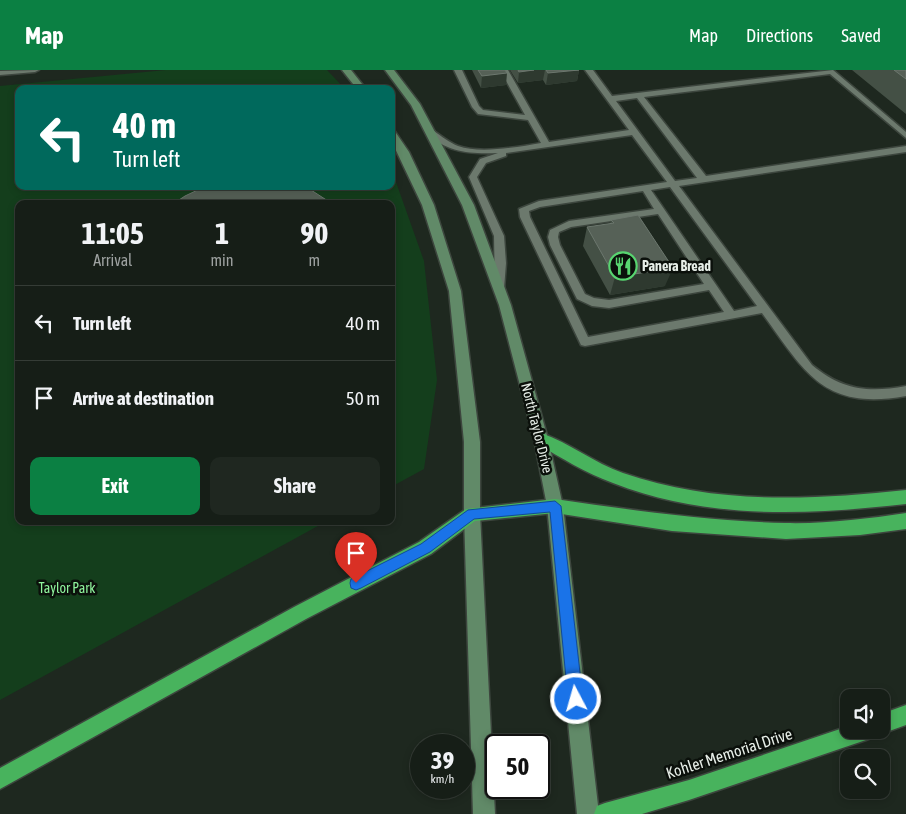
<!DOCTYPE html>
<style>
body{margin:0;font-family:"Asap Condensed",sans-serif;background:#1f2720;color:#f1f3f6;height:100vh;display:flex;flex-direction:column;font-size:19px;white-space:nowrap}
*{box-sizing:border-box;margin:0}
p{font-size:16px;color:#9ea2a1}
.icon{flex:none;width:28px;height:28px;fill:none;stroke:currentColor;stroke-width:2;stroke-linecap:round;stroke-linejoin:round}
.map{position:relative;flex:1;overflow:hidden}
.details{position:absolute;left:15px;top:130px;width:380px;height:325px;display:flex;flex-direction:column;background:#161e17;border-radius:10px;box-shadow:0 2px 8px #0003,0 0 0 1px #353c36}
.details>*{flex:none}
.hud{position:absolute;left:15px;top:15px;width:380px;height:105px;border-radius:10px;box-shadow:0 2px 8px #0003,0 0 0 1px #353c36;background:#00695c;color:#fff;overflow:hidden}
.controls{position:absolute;left:840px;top:619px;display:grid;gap:10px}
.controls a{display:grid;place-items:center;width:50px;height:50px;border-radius:10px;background:#161e17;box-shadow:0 2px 8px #0003,0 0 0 1px #353c36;font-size:25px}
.speed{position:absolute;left:410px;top:664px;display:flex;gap:10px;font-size:25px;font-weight:700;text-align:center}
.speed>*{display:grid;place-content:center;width:65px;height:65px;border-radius:50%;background:#161e17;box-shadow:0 2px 8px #0003,0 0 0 1px #353c36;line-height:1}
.speed small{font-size:12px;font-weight:400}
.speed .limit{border:2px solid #111;border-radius:8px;background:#fff;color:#111}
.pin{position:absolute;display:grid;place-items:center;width:42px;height:42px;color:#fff;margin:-51px -21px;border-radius:50% 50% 50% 0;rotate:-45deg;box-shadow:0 0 5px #0007}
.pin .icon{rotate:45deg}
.me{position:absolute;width:55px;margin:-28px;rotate:354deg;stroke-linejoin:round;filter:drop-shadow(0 0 4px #0008)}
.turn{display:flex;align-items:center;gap:18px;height:105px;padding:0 15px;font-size:22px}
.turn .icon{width:65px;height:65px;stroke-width:2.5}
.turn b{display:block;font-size:35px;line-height:42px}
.eta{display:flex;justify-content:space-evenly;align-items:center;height:85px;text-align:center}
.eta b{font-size:30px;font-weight:700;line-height:35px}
.cta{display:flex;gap:10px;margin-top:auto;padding:10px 15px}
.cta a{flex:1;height:58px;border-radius:10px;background:#0b8043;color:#fff;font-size:20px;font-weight:700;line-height:58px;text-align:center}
.cta a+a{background:#1f2720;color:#f1f3f6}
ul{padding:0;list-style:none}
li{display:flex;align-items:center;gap:15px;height:75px;padding:0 15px;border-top:1px solid #353c36}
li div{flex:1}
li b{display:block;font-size:19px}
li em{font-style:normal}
header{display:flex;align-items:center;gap:30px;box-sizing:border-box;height:70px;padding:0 25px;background:#0b8043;color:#fff}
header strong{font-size:24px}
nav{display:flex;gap:28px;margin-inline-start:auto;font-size:18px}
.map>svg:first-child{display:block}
.green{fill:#143e1c}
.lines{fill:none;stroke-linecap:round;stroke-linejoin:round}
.lane-casing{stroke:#3d463e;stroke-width:3}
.secondary-casing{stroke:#3d463e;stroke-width:3}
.highway-casing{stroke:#3d463e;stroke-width:3}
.lane{fill:#6c796d;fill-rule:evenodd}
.secondary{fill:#618a68;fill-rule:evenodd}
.highway{fill:#48b35d;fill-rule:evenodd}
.wall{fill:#445045}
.shaded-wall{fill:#2e392f}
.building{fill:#566157;stroke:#6c776e}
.route{fill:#1a73e8;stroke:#114b97}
.labels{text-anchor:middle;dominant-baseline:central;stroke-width:5;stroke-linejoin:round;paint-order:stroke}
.poi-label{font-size:14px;font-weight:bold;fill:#e7eee8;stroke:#0b100b;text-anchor:start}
.street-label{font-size:14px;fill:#e7eee8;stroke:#0b100b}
.park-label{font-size:14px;fill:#8ff49d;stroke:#0b100b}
.near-street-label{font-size:16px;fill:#e7eee8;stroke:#0b100b}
</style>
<header>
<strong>Map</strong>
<nav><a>Map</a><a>Directions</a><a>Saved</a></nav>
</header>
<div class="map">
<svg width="906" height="744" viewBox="0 0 906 744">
<rect width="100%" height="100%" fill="#1e281f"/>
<path class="green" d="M 166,0 L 327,0 L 345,19 L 19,19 L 19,116 L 391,116 L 391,98 L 424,191 L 437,310 L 424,399 L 391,417 L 391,134 L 19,134 L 19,451 L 327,451 L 0,630 L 0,16 Z"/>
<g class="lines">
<g class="lane-casing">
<path id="lane" d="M 39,0 L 35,2 L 0,5 L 0,1 Z
M 454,0 L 462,0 L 479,36 L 483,40 L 525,45 L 500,0 L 508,0 L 549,72 L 629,60 L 585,0 L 593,0 L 612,26 L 833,0 L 906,62 L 906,68 L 830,4 L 644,27 L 706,106 L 906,76 L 906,82 L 679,116 L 812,295 C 842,320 868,323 906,316 L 906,326 C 823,341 805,302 762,243 L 585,276 L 581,275 L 520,147 L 519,139 L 539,131 L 667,112 L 632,65 L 506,83 L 506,86 L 486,93 L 477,107 L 504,166 L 506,193 L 504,219 L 503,222 L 495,222 L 494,166 L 469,107 L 480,89 L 498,83 C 471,84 447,83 427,63 L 434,61 C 441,66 450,73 458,76 C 480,84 518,77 541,73 L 528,50 L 478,44 L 472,37 ZM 637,28 L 697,108 L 675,111 L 616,31 ZM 670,117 L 757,236 L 734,241 L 651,120 ZM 643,121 L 654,139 L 569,151 L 550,160 L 548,167 L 550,175 L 577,229 L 592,236 L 609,238 L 709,220 L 724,242 L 588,267 L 530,147 L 529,141 L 540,137 ZM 658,144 L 704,214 L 609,230 L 594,228 L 585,224 L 560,175 L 558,167 L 559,162 L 571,157 Z"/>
</g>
<g class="secondary-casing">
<path id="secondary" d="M 342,0 L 351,0 L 366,19 L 357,19 Z
M 385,0 L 394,0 L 420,34 L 474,135 L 511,235 L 548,369 L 563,436 L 599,744 L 577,744 L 547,436 L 534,369 L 499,235 L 462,135 L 411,35 Z
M 391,59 L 394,60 L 409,82 L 434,135 L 461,221 L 480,372 L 480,444 L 495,744 L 473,744 L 464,444 L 464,372 L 449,221 L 422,135 L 391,70 Z"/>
</g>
<g class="highway-casing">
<path id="highway" d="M 541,363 C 570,373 594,393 623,403 C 715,435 811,430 906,420 L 906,434 C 807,445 708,450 613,413 C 586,403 561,388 536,373 L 534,369 L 536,365 Z
M 555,429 C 631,440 708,451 785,453 C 825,454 866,449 906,443 L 906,459 L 860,465 L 786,469 L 672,461 L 555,443 L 475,451 L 431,484 L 306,549 L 0,719 L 0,698 L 294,537 L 419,472 L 466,439 Z
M 906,635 L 906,655 L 881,664 L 875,661 L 873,667 L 866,670 L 689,730 L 642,744 L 594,744 L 597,736 L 605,733 L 689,710 L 849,656 L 849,660 L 881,660 L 881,644 Z"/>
</g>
<use href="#lane" class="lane"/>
<use href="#secondary" class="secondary"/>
<use href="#highway" class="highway"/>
</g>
<path class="wall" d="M 472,0 L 505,0 L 506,15 L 481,18 Z
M 510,0 L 579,0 L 577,11 L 546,15 L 543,10 L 518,13 Z
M 852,0 L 906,0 L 906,44 Z
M 611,150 L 665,216 L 610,225 L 583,176 L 587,157 L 610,154 Z"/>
<path class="shaded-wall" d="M 534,0 L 545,0 L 543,10 L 518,13 L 519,2 Z
M 579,0 L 577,11 L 546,15 L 548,3 Z
M 507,3 L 506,15 L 481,18 L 482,6 Z
M 673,198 L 665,216 L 610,225 L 615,207 Z"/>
<path class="building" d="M 478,0 L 505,0 L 507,3 L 482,6 Z
M 518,0 L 534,0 L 519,2 Z
M 546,0 L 579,0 L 548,3 Z
M 894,0 L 906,0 L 906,9 Z
M 209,116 L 300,116 L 311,120 L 328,131 L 330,134 L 173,134 L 185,126 L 204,117 Z
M 638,145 L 673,198 L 615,207 L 587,157 L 614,153 L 611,150 Z"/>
<path class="route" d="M 555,431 L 561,436 L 583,629 L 581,634 L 576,636 L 570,634 L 568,629 L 550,442 L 474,449 L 430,482 L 361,518 L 356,520 L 351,518 L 350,513 L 351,509 L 421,474 L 468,440 Z"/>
<defs>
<g id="restaurant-ring" transform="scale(1.4375)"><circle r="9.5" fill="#0b100b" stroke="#58d570" stroke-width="1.5"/><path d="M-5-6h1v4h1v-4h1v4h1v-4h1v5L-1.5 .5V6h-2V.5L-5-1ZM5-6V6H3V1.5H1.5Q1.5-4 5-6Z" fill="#58d570"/></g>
</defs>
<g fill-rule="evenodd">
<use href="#restaurant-ring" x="623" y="196"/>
</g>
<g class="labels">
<g class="poi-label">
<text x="642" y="196">Panera Bread</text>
</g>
<g class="street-label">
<text transform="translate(537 358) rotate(76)">North Taylor Drive</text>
</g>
<g class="park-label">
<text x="67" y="518">Taylor Park</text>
</g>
<g class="near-street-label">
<text transform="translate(729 683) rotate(-18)">Kohler Memorial Drive</text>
</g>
</g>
</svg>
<div class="controls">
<a><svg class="icon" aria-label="sound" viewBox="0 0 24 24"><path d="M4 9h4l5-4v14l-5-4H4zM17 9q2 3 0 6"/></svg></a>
<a><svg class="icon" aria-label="search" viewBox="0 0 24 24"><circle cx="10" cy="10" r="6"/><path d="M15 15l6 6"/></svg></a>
</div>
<div class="speed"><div>39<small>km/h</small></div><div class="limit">50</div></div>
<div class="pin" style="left:356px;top:513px;background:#d93025"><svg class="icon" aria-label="arrive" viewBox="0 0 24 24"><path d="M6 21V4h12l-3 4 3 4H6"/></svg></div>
<svg class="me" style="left:576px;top:629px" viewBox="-20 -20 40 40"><circle r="17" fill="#1a73e8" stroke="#fff" stroke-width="3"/><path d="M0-11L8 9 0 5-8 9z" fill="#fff"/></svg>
<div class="hud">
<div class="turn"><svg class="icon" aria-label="left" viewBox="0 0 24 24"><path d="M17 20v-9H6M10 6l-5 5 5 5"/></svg><div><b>40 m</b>Turn left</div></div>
</div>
<section class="details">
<div class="eta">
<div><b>11:05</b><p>Arrival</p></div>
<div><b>1</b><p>min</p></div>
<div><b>90</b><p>m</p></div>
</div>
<ul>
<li><svg class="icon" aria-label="left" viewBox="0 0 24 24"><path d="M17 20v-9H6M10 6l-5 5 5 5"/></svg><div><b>Turn left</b></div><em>40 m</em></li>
<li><svg class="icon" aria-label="arrive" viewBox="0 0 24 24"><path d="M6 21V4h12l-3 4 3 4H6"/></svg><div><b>Arrive at destination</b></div><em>50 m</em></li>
</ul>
<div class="cta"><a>Exit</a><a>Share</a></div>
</section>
</div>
